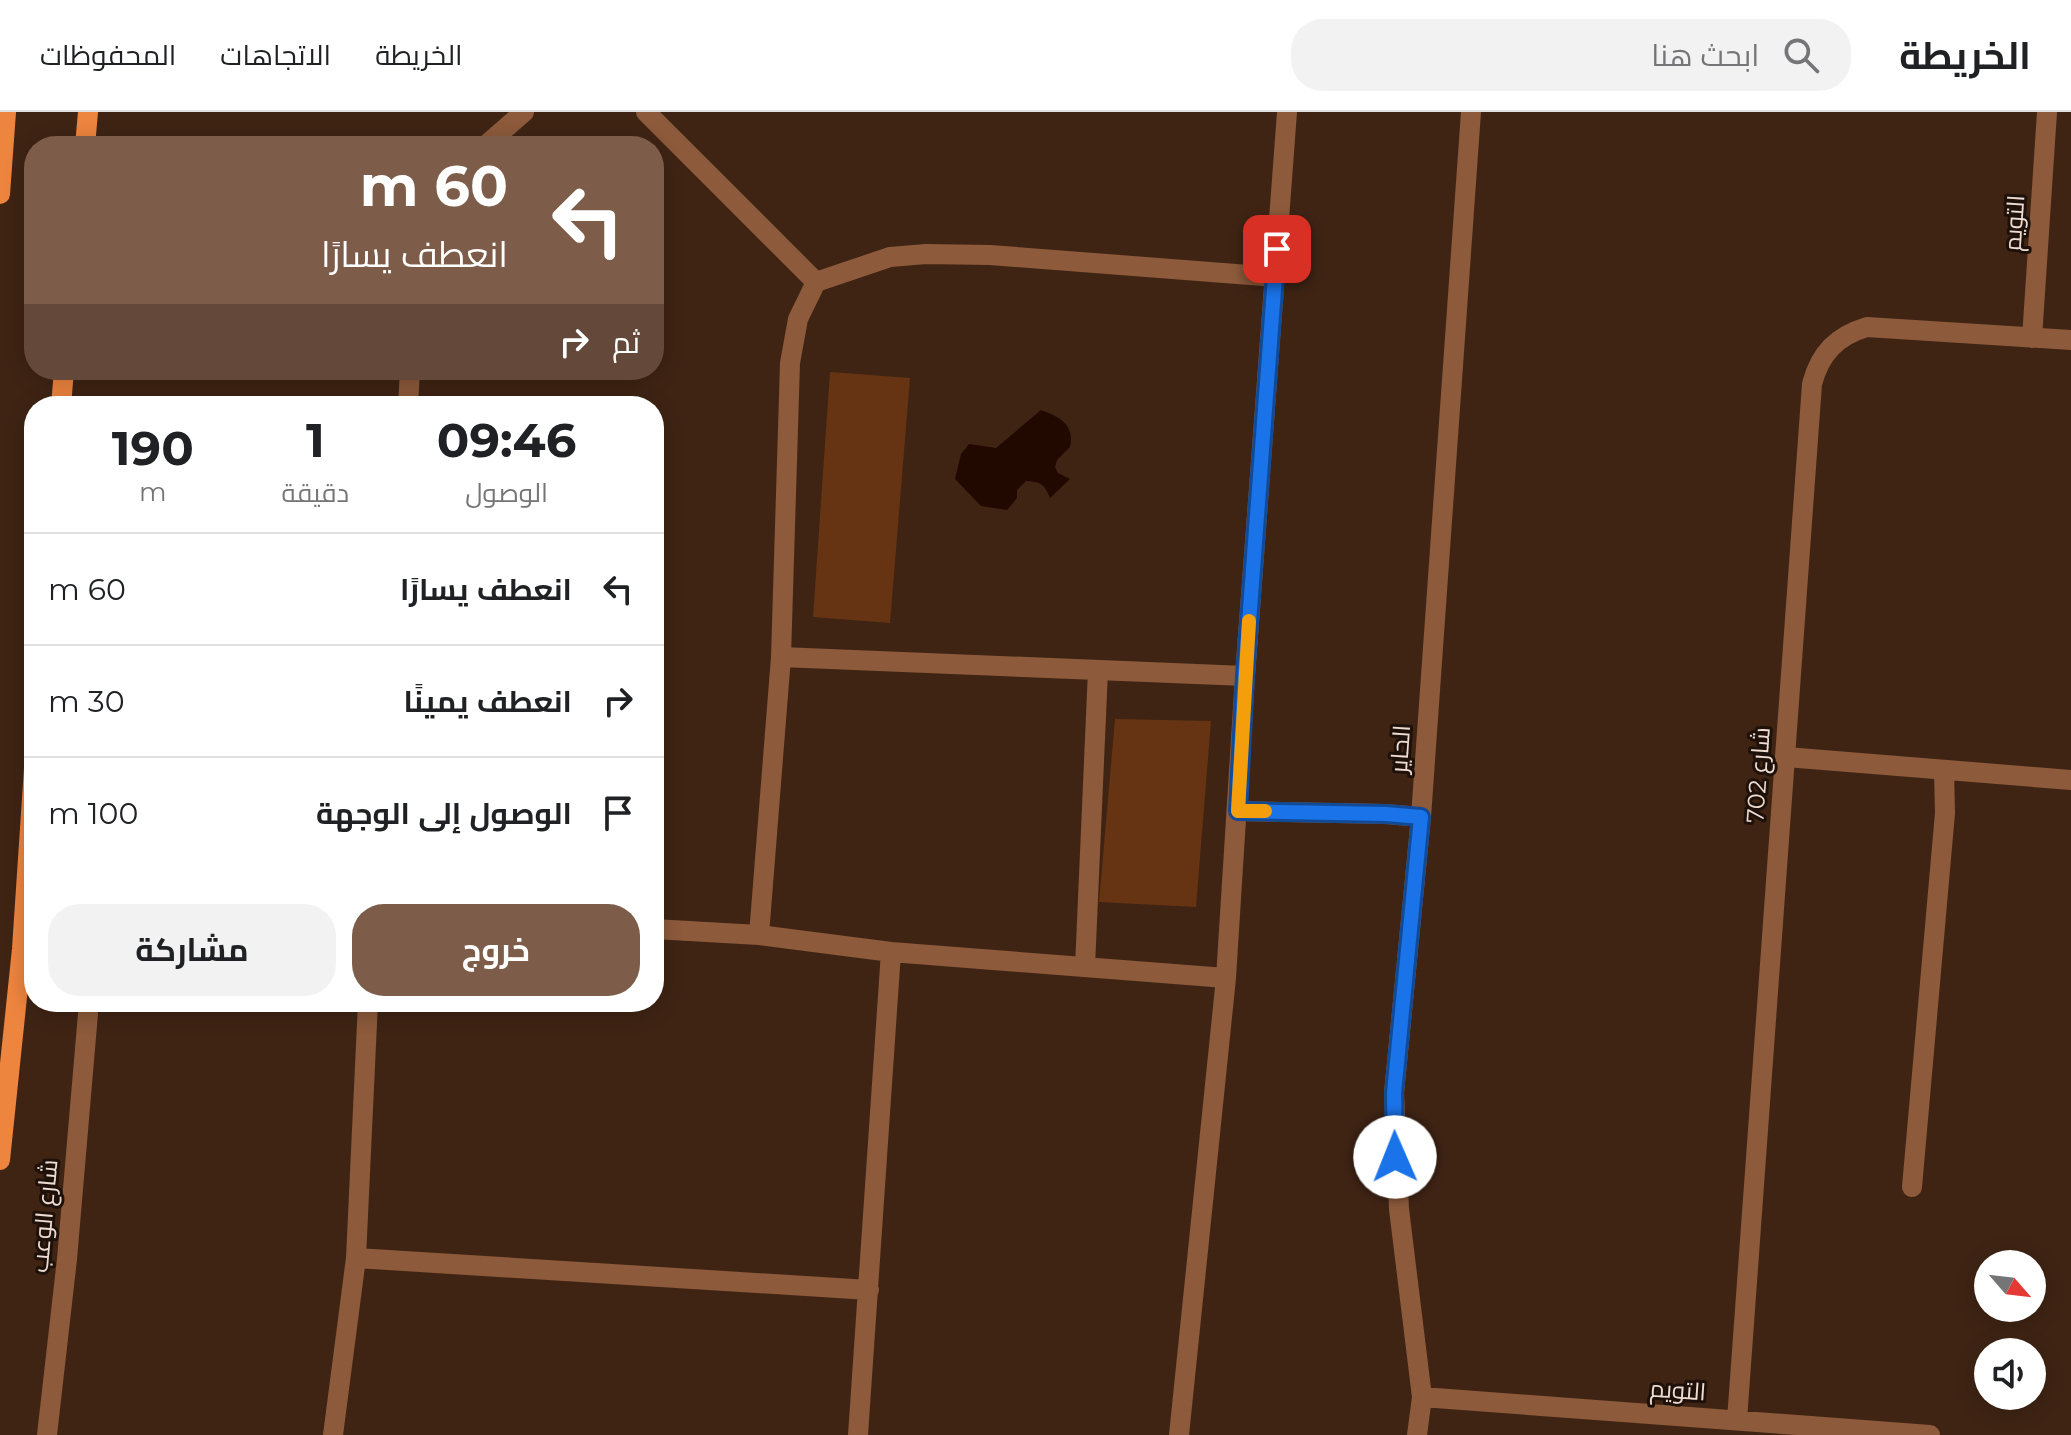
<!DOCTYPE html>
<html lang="ar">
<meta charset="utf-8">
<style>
body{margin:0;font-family:Montserrat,Cairo,sans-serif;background:#f2f2f2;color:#202124;direction:rtl;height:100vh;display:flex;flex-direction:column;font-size:30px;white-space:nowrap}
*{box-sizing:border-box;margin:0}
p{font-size:26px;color:#757577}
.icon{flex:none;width:44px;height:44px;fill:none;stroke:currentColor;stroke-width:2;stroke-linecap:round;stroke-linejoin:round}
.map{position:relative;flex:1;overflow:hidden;direction:ltr}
.panel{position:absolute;left:24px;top:284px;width:640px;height:616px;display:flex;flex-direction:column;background:#fff;border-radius:32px;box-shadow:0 4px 20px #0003;direction:rtl}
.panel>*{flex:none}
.guide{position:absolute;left:24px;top:24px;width:640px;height:244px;border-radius:32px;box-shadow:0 4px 20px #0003;direction:rtl;background:#7d5c49;color:#fff;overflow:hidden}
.needle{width:52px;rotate:118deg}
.controls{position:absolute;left:1974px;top:1138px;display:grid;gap:16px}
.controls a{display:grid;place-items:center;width:72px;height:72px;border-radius:50%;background:#fff;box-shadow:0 4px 20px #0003;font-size:40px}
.pin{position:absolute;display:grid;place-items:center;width:68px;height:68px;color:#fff;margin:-34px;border-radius:16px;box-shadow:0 4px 12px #0006}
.me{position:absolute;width:88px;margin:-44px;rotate:359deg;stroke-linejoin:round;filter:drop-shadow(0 0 6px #0008)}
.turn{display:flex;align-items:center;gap:28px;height:168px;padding:0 24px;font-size:36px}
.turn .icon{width:104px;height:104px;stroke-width:2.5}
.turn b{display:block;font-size:56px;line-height:68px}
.then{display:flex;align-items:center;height:76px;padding:0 24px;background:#0003;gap:16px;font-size:30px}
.eta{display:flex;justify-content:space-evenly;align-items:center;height:136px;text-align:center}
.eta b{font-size:48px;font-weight:700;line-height:56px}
.primary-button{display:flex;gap:16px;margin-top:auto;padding:16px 24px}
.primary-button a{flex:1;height:92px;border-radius:32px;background:#7d5c49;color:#fff;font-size:32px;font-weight:700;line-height:92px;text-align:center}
.primary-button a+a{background:#f2f2f2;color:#202124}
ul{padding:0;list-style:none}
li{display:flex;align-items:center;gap:24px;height:112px;padding:0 24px;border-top:2px solid #e0e0e0}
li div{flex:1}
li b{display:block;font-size:30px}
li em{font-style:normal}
header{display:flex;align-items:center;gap:48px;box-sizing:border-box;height:112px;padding:0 40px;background:#fff;border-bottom:2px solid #e0e0e0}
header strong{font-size:38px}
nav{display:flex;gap:44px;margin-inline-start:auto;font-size:28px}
.search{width:560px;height:72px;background:#f2f2f2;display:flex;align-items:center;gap:20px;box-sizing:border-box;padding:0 28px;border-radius:32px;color:#757577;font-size:30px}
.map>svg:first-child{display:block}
.green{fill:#663412}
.water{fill:#210900}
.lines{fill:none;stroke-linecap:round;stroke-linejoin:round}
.minor{stroke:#8d5a3b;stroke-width:20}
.major{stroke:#ee853f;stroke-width:20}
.route-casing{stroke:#114b97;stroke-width:20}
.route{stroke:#1a73e8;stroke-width:14}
.slow{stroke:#f59e0b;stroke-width:14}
.labels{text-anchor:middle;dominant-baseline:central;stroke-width:6;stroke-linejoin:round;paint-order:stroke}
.street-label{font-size:24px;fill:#eedcd2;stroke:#1d110a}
</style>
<header>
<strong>الخريطة</strong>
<div class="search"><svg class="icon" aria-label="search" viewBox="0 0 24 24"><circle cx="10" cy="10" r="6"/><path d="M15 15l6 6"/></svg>ابحث هنا</div>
<nav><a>الخريطة</a><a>الاتجاهات</a><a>المحفوظات</a></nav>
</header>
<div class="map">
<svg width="2071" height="1323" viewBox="0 0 2071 1323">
<rect width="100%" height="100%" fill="#3f2414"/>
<path class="green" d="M 830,260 L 910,266 L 890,511 L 813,505 Z
M 1115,607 L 1211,609 L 1196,795 L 1099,790 Z"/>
<path class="water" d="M 1041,298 C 1060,305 1075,313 1070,335 L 1057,348 L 1055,355 L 1058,361 L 1070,367 L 1050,386 C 1044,371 1040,370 1026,369 L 1017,378 L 1017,386 L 1007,398 L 981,394 L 955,367 L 961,342 L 969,332 L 996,336 Z"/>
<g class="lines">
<path class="minor" d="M 646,0 L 816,170
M 485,34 L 524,0
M 2032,226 L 2047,0
M 408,294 L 410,258
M 781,545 L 1245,564
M 1786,645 L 2071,668
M 1238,699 L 1386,702 L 1421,705
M 654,817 L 759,823 L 781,545 L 790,251 L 798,207 L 816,170 L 890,145 L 926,142 L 990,143 L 1276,165
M 759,823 L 891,840 L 1226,866
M 1085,855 L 1098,558
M 1912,1075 L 1945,701 L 1944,658
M 356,1146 L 869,1178
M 1422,1285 L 1930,1323
M 1737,1308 L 1812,272 C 1820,241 1837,224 1867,215 L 2071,228
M 47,1323 L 67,1147 L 89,890
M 333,1323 L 356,1146 L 368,890
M 858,1323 L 891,840
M 1179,1323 L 1226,866 L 1245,564 L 1287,0
M 1417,1323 L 1422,1285 L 1399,1097 L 1394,981 L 1421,705 L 1471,0"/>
<path class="major" d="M 85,34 L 88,0
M 0,82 L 6,0
M 61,294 L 64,258
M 0,1048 L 22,837 L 34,656"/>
</g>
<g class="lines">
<g class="route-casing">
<path id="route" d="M 1277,137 L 1245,564 L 1238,699 L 1386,702 L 1421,705 L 1394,981 L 1395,1045"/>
</g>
<use href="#route" class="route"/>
<path class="slow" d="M 1249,509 L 1238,699 L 1265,699"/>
</g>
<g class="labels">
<g class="street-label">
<text transform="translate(2014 111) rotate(-86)">التويم</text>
<text transform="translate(1400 637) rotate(-86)">الحاير</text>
<text transform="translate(1758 663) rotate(-86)">شارع 702</text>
<text transform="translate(44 1104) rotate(-85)">شارع الوعب</text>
<text transform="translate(1678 1278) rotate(4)">التويم</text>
</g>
</g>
</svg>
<div class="controls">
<a><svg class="needle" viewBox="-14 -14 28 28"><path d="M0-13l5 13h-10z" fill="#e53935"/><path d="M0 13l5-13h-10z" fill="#757577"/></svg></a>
<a><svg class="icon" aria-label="sound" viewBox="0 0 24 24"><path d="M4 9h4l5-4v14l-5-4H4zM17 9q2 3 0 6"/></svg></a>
</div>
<div class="pin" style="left:1277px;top:137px;background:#d93025"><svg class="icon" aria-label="arrive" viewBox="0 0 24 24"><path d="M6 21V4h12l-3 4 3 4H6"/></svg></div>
<svg class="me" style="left:1395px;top:1045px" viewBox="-20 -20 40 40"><circle r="19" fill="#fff"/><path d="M0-13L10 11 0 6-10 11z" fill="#1a73e8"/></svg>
<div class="guide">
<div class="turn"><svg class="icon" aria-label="left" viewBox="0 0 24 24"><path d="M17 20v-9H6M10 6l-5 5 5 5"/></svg><div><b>60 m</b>انعطف يسارًا</div></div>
<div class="then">ثم<svg class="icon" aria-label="right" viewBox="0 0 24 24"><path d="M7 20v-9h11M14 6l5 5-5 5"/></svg></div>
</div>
<section class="panel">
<div class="eta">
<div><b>09:46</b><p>الوصول</p></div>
<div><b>1</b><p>دقيقة</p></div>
<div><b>190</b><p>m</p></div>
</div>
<ul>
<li><svg class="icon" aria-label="left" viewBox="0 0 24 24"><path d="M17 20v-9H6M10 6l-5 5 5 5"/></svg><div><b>انعطف يسارًا</b></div><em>60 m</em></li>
<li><svg class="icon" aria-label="right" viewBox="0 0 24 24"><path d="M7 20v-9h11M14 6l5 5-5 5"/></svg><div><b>انعطف يمينًا</b></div><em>30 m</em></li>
<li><svg class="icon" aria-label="arrive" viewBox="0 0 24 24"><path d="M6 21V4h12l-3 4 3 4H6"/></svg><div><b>الوصول إلى الوجهة</b></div><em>100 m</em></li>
</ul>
<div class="primary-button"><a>خروج</a><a>مشاركة</a></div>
</section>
</div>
